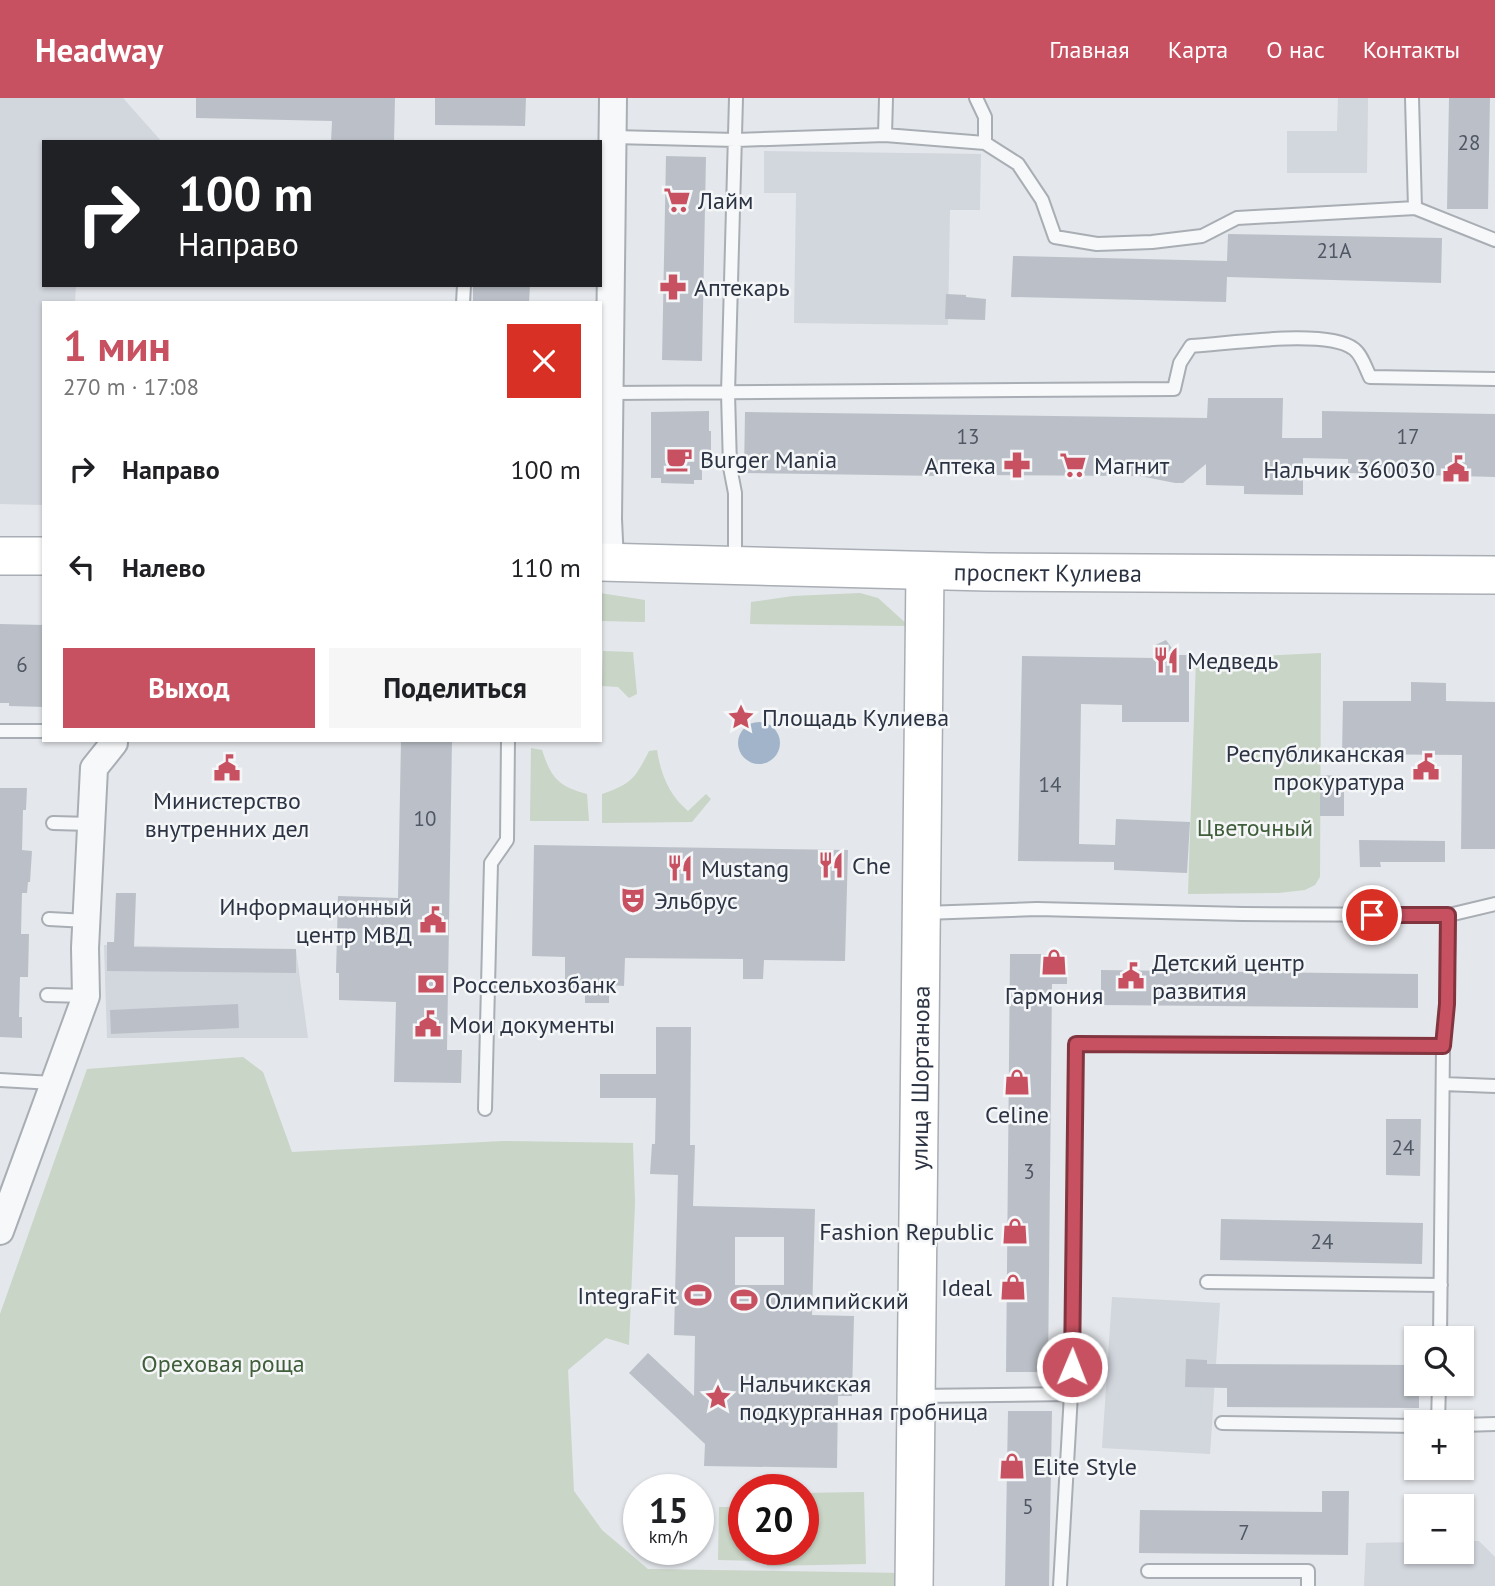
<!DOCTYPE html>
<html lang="ru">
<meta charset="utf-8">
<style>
body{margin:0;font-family:"PT Sans",sans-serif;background:#f6f6f6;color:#202124;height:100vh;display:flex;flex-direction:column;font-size:26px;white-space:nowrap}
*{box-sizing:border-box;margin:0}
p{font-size:23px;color:#757577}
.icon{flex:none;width:38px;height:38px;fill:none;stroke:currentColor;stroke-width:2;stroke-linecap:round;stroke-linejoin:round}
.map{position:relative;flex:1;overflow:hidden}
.panel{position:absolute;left:42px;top:203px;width:560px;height:441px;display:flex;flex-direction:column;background:#fff;border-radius:0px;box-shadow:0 2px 5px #0004}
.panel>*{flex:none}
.banner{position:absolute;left:42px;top:42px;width:560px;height:147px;border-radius:0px;box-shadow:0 2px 5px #0004;background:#202124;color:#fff;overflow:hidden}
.fabs{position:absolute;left:1404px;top:1228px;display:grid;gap:14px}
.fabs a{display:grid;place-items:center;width:70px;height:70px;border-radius:0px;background:#fff;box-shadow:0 2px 5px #0004;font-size:35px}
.speed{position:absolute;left:623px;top:1376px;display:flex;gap:14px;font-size:35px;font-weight:700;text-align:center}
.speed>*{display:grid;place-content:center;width:91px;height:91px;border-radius:50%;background:#fff;box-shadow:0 2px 5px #0004;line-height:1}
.speed small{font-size:18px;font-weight:400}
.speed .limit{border:10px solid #d22;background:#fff;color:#111}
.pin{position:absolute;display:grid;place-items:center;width:60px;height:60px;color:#fff;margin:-30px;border:4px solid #fff;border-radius:50%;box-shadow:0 2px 7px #0007}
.me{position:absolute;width:77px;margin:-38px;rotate:1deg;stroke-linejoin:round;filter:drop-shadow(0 0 5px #0008)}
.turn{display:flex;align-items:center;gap:24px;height:147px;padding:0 21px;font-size:32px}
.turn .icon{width:91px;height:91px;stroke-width:2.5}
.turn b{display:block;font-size:49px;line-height:60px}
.round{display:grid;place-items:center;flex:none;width:74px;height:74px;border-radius:0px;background:#f6f6f6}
.summary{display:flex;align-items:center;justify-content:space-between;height:119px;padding:0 21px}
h1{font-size:42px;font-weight:700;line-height:52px;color:#c85161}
.button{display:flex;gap:14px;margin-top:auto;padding:14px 21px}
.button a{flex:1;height:80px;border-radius:0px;background:#c85161;color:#fff;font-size:28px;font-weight:700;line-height:80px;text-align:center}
.button a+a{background:#f6f6f6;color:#202124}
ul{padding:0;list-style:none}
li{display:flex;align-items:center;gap:21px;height:98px;padding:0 21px}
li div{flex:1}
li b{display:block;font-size:26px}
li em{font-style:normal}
header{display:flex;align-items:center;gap:42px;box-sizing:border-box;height:98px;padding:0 35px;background:#c85161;color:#fff}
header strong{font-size:33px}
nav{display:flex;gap:38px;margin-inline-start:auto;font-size:24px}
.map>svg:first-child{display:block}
.built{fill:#d2d6dd}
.green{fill:#c9d5c6}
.water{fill:#a1b4c9}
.building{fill:#bbc0c8;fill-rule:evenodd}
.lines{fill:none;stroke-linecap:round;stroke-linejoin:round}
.lane-casing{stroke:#a9aeb5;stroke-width:16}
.street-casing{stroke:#a9aeb5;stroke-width:30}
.secondary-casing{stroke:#a9aeb5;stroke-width:40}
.lane{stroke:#f7f8f9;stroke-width:12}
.street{stroke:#f7f8f9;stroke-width:26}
.secondary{stroke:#fff;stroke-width:37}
.route-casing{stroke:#82353f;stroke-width:18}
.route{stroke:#c85161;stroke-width:12}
.labels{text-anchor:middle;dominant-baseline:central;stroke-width:5;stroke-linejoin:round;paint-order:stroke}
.number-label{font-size:21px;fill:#505764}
.poi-label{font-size:24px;fill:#2c3443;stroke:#f4f6f8;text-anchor:start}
.street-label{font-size:24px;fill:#2c3443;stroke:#f4f6f8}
.park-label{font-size:24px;fill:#405e3a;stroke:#f4f6f8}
</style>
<header>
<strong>Headway</strong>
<nav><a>Главная</a><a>Карта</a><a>О нас</a><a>Контакты</a></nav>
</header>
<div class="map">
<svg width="1495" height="1488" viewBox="0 0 1495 1488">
<rect width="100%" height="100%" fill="#e4e7eb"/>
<path class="built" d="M 0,0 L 123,0 L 162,44 L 44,44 L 44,187 L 76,187 L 75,205 L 44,205 L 44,407 L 0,406 Z
M 1338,0 L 1368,0 L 1367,75 L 1287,75 L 1287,33 L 1337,33 Z
M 764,53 L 981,56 L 980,112 L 950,112 L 948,227 L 794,225 L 796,95 L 764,95 Z
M 104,847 L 296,852 L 308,940 L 107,940 Z
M 1112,1199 L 1220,1205 L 1210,1356 L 1102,1350 Z
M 1461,1443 L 1479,1443 L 1495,1459 L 1495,1488 L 1364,1488 L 1366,1445 L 1416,1444 L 1416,1454 L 1461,1454 Z"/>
<path class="green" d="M 600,495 L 645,502 L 645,524 L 600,523 Z
M 860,495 L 878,500 L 909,528 L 750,526 L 751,504 L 793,498 Z
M 603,553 L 633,554 L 637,596 L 629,600 L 618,589 L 602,588 Z
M 1321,555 L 1320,779 L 1315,787 L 1305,792 L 1278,795 L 1188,796 L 1196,561 Z
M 531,650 L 542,652 C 551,679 557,688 587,696 L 589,723 L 530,723 Z
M 657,652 C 661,677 669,697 688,713 L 706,696 L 711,701 L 692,724 L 602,725 L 602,696 C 631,686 635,681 649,653 Z
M 243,959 L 263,974 L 292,1054 L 503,1043 L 633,1045 L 635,1105 L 629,1247 L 606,1240 L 568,1272 L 574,1393 L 602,1432 L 648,1471 L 902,1475 L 901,1488 L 0,1488 L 0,1216 L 87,971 Z
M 864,1394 L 866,1466 L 767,1468 L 767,1451 L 803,1451 L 803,1395 Z
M 719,1409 L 744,1409 L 744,1451 L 760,1451 L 760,1463 L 718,1462 Z"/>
<path class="water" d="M738 645a21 21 0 1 1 42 0a21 21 0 1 1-42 0Z"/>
<path class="building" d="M 196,0 L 395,0 L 394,44 L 331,44 L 332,23 L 196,20 Z
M 435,0 L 526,0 L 525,28 L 435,27 Z
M 1449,0 L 1490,0 L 1488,111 L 1447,111 Z
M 666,58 L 706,59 L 702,263 L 662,262 Z
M 1228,136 L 1442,140 L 1441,185 L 1227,179 L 1226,204 L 1011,199 L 1013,158 L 1227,163 Z
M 473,187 L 530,187 L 529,205 L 473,205 Z
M 946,196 L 966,197 L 966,199 L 986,201 L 985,222 L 945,221 Z
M 1208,300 L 1283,300 L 1282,340 L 1322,340 L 1322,313 L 1495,316 L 1495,379 L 1348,375 L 1348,361 L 1303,360 L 1303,397 L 1244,396 L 1244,388 L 1206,387 L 1206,366 L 1183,385 L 1175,385 L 1140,378 L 975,377 L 941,361 L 941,378 L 744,375 L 745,314 L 1207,320 Z
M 709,313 L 709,333 L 711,333 L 711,372 L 702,372 L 702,382 L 694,382 L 694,386 L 661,385 L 661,380 L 651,380 L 651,314 Z
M 0,526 L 44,527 L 44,609 L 9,608 L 9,605 L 0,605 Z
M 1166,542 L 1177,557 L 1189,557 L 1189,624 L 1122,624 L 1122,607 L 1081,606 L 1079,746 L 1115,747 L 1116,721 L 1190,724 L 1187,775 L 1114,772 L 1114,764 L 1018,763 L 1022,558 L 1154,560 L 1153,548 Z
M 1411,584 L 1446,585 L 1446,603 L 1495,604 L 1495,751 L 1461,751 L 1462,657 L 1342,656 L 1343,603 L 1411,603 Z
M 401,642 L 452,642 L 447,952 L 462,952 L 461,985 L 394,984 L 396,904 L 339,902 L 339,875 L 336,875 L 338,798 L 398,800 Z
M 1320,677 L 1344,678 L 1344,718 L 1320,718 Z
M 0,690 L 27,690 L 26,712 L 23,712 L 22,752 L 32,753 L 30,784 L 28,784 L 27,795 L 22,795 L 21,836 L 29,836 L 28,879 L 20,879 L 19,919 L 22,919 L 22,940 L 0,939 Z
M 1359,742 L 1445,743 L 1445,764 L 1380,764 L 1381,769 L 1360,769 Z
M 534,747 L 848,752 L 845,863 L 764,862 L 763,881 L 743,881 L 743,861 L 625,860 L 624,888 L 609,887 L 609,905 L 585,905 L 585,890 L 565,890 L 565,859 L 532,858 Z
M 116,795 L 136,795 L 134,849 L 296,851 L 296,875 L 107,873 L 107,844 L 114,844 Z
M 1010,856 L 1067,856 L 1067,886 L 1052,886 L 1048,1274 L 1006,1274 Z
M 1101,872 L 1418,876 L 1418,910 L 1101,907 Z
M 238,906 L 239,930 L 111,936 L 110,912 Z
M 656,929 L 691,929 L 690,1047 L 695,1047 L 693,1108 L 815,1111 L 812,1217 L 854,1218 L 852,1298 L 838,1298 L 837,1370 L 704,1368 L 705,1346 L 629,1275 L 648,1255 L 694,1298 L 695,1238 L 674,1237 L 678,1077 L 650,1076 L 652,1046 L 655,1046 L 656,1000 L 600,1000 L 600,976 L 656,976 ZM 735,1139 L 784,1139 L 784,1187 L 735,1187 Z
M 1386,1021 L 1421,1021 L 1420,1078 L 1386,1077 Z
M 1221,1121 L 1423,1125 L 1422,1166 L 1220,1162 Z
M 1186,1261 L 1207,1262 L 1207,1266 L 1416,1267 L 1416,1286 L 1419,1286 L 1419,1310 L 1227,1309 L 1227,1290 L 1185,1289 Z
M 1008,1313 L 1052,1313 L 1049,1488 L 1005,1488 Z
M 1322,1393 L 1349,1393 L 1348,1457 L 1139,1455 L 1140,1412 L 1322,1414 Z"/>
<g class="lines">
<g class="lane-casing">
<path id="lane" d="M 976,0 L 985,19 L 985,45
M 885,37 L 886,0
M 613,39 L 736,42 L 885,37 L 985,45 L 1018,66 L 1042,102 L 1055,139 L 1097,146 L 1152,144 L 1202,138 L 1237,120 L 1415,110 L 1412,0
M 1415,110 L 1495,142
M 463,205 L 464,187
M 609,295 L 1174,291 L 1180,265 L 1191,248 C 1228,246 1327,230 1354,251 C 1362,257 1366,271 1370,279 L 1495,281
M 735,465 L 735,395 L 730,369 L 728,295 L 736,0
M 0,633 L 44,633
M 53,725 L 91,726
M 923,815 L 1037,811 L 1243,816 L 1449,817 L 1495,806
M 49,821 L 87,823
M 47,897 L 86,898
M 0,982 L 53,985
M 1443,986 L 1495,988
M 485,1011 L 491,765 L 507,742 L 508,642
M 1207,1184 L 1441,1187
M 1440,1241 L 1443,949 L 1447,906 L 1449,817
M 918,1298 L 1071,1296
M 1222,1325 L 1416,1328
M 1438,1325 L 1439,1286
M 1461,1327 L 1495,1326
M 1148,1473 L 1308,1473 L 1308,1488
M 1060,1488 L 1071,1296 L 1076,946 L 1443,949"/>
</g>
<g class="street-casing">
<path id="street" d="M 610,464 L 608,421 L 613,0
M 0,1133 L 86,898 L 85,850 L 94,670 L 114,645 L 114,642"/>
</g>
<g class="secondary-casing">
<g id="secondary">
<path d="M 0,458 L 44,458"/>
<path id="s1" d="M 600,464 L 987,474 L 1495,477"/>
<path id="s2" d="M 914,1488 L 925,473"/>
</g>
</g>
<use href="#lane" class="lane"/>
<use href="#street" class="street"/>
<use href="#secondary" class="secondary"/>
</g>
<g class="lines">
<g class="route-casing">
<path id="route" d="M 1072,1269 L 1076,946 L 1443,948 L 1447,906 L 1448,817 L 1372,817"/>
</g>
<use href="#route" class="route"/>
</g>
<defs>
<g id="supermarket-bare" transform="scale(2.1)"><path d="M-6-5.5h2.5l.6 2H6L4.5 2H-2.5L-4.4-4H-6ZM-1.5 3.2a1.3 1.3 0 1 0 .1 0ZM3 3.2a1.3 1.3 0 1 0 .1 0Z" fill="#c85161" stroke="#f4f6f8" stroke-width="2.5" paint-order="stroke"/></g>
<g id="pharmacy-bare" transform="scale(2.1)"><path d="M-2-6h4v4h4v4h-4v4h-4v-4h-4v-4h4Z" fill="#c85161" stroke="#f4f6f8" stroke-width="2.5" paint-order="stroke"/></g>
<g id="cafe-bare" transform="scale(2.1)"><path d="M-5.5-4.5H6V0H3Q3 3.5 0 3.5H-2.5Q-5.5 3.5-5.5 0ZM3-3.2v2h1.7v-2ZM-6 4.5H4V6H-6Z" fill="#c85161" stroke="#f4f6f8" stroke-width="2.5" paint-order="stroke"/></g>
<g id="civic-bare" transform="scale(2.1)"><path d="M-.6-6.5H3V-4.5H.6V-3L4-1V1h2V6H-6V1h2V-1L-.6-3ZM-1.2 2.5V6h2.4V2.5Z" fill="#c85161" stroke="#f4f6f8" stroke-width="2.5" paint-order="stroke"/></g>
<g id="restaurant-bare" transform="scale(2.1)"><path d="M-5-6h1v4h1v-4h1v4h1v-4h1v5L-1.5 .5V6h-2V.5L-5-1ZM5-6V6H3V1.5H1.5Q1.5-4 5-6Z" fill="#c85161" stroke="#f4f6f8" stroke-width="2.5" paint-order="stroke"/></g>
<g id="sight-bare" transform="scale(2.1)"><path d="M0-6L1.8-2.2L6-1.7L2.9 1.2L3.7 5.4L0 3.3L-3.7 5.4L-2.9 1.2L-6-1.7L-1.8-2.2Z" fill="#c85161" stroke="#f4f6f8" stroke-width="2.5" paint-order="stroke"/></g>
<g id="theatre-bare" transform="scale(2.1)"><path d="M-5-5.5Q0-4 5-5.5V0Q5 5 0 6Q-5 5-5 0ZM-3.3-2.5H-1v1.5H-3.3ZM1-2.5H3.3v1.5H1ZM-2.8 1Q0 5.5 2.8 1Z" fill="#c85161" stroke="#f4f6f8" stroke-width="2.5" paint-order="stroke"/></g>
<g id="shop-bare" transform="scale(2.1)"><path d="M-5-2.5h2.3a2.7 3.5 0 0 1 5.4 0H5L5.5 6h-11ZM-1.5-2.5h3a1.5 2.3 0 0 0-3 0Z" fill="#c85161" stroke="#f4f6f8" stroke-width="2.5" paint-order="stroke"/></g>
<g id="bank-bare" transform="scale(2.1)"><path d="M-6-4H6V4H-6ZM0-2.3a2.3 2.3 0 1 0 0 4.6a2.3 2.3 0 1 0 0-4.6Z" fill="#c85161" stroke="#f4f6f8" stroke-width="2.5" paint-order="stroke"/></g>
<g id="stadium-bare" transform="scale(2.1)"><path d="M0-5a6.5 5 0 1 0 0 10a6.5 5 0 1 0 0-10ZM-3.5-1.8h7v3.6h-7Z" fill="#c85161" stroke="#f4f6f8" stroke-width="2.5" paint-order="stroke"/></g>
</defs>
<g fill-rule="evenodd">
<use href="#supermarket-bare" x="677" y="102"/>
<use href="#pharmacy-bare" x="673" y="189"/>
<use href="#cafe-bare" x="679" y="361"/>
<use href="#pharmacy-bare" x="1017" y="367"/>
<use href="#supermarket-bare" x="1073" y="367"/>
<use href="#civic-bare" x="1456" y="371"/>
<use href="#restaurant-bare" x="1166" y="562"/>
<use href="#sight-bare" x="741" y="619"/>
<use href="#civic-bare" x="1426" y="669"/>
<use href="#civic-bare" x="227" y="670"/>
<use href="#restaurant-bare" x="831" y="767"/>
<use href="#restaurant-bare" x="680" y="770"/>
<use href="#theatre-bare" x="633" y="802"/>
<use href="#civic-bare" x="433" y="822"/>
<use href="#shop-bare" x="1054" y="864"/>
<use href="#civic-bare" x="1131" y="878"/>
<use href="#bank-bare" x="431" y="886"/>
<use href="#civic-bare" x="428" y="926"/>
<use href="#shop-bare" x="1017" y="984"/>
<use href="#shop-bare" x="1015" y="1133"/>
<use href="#shop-bare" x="1013" y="1189"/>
<use href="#stadium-bare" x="698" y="1197"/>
<use href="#stadium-bare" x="744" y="1202"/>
<use href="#sight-bare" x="718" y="1299"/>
<use href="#shop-bare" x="1012" y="1368"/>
</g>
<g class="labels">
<g class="number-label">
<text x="1469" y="44">28</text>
<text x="1334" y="152">21А</text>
<text x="968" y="338">13</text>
<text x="1408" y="338">17</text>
<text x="22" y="566">6</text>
<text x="1050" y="686">14</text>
<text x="425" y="720">10</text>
<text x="1403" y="1049">24</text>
<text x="1029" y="1073">3</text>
<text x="1322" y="1143">24</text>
<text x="1028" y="1408">5</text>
<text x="1244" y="1434">7</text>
</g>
<g class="poi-label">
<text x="698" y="102">Лайм</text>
<text x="694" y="189">Аптекарь</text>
<text x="700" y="361">Burger Mania</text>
<text x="996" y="367" text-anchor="end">Аптека</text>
<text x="1094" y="367">Магнит</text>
<text x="1435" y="371" text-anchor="end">Нальчик 360030</text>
<text x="1187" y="562">Медведь</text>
<text x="762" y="619">Площадь Кулиева</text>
<text x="1405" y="655" text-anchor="end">Республиканская<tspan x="1405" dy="28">прокуратура</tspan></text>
<text x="227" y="702" text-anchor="middle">Министерство<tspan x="227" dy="28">внутренних дел</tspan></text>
<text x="852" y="767">Che</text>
<text x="701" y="770">Mustang</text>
<text x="654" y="802">Эльбрус</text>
<text x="412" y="808" text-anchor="end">Информационный<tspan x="412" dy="28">центр МВД</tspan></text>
<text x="1152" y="864">Детский центр<tspan x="1152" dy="28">развития</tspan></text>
<text x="452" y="886">Россельхозбанк</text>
<text x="1054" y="897" text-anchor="middle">Гармония</text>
<text x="449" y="926">Мои документы</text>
<text x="1017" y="1016" text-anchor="middle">Celine</text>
<text x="994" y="1133" text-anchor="end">Fashion Republic</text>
<text x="992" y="1189" text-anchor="end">Ideal</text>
<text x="677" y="1197" text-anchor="end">IntegraFit</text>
<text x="765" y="1202">Олимпийский</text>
<text x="739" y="1285">Нальчикская<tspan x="739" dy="28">подкурганная гробница</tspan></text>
<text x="1033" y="1368">Elite Style</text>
</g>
<g class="street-label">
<text stroke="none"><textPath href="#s1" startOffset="448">проспект Кулиева</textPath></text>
<text stroke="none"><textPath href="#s2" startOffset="508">улица Шортанова</textPath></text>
</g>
<g class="park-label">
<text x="1255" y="729">Цветочный</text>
<text x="223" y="1265">Ореховая роща</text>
</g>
</g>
</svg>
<div class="fabs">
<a><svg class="icon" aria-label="search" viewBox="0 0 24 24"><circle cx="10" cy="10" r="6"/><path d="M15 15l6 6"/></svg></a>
<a>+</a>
<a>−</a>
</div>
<div class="speed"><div>15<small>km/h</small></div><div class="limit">20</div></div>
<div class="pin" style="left:1372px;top:817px;background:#d93025"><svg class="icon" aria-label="arrive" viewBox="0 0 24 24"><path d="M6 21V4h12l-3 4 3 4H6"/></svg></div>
<svg class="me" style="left:1072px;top:1269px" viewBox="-20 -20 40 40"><circle r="17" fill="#c85161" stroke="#fff" stroke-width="3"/><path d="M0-11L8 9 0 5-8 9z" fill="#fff"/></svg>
<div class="banner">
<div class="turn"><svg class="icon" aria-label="right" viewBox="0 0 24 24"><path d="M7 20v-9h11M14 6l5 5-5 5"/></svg><div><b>100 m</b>Направо</div></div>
</div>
<section class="panel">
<div class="summary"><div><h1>1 мин</h1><p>270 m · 17:08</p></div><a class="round" style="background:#d93025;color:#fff"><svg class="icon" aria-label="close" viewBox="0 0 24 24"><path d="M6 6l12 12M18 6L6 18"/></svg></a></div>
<ul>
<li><svg class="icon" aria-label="right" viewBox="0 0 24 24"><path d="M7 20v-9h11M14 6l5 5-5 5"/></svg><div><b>Направо</b></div><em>100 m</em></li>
<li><svg class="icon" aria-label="left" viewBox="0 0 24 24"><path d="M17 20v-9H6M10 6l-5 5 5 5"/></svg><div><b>Налево</b></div><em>110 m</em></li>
</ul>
<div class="button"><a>Выход</a><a>Поделиться</a></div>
</section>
</div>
